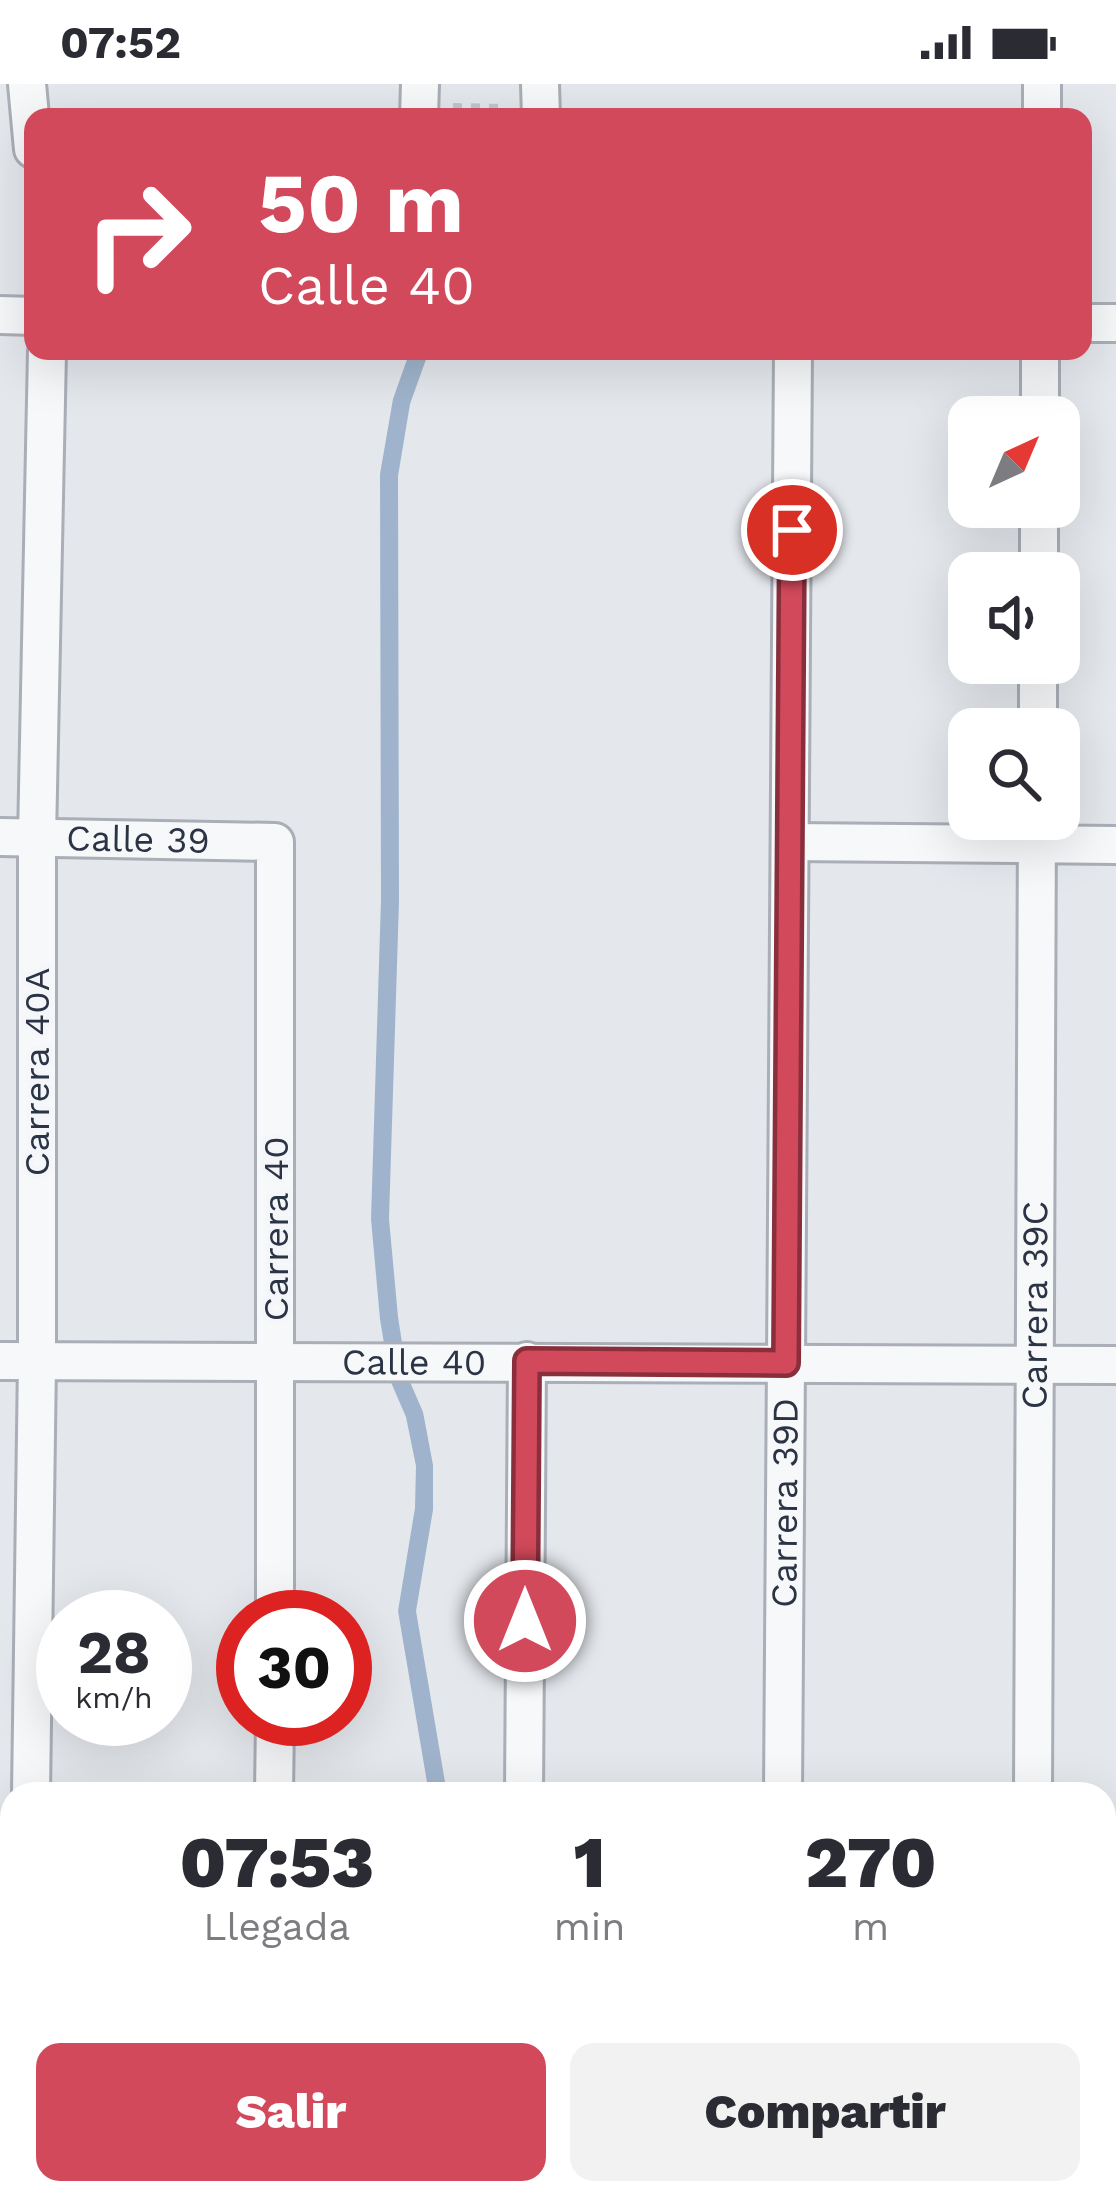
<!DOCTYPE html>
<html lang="es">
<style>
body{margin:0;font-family:"Work Sans",sans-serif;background:#f2f2f3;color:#2b2b33;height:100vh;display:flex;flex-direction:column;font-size:45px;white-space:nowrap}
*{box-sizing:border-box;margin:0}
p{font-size:39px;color:#7c7c81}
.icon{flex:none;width:66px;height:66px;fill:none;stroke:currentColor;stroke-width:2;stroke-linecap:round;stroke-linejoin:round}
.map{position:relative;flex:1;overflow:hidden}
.details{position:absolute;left:0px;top:1698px;width:1116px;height:423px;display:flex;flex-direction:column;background:#fff;border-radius:36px 36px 0 0;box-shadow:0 12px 48px #0002}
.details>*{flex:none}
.hud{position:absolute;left:24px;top:24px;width:1068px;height:252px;border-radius:24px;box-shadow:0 12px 48px #0002;background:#d1495b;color:#fff;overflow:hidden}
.needle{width:78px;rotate:44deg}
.controls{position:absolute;left:948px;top:312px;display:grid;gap:24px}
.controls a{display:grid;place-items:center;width:132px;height:132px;border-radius:24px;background:#fff;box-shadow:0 12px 48px #0002;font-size:60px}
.speed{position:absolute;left:36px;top:1506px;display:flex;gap:24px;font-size:60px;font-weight:700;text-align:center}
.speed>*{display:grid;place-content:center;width:156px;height:156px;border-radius:50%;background:#fff;box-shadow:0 12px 48px #0002;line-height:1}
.speed small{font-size:30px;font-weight:400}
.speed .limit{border:18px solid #d22;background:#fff;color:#111}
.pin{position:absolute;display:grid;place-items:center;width:102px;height:102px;color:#fff;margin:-51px;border:6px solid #fff;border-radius:50%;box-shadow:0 3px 12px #0007}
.me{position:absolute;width:132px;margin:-66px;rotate:0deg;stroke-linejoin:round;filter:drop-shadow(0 0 9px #0008)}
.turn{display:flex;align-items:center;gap:42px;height:252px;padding:0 36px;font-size:54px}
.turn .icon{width:156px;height:156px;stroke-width:2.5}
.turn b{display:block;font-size:84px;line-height:102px}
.eta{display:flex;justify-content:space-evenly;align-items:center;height:204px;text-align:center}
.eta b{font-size:72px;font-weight:800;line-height:84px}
.button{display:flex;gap:24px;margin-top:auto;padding:24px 36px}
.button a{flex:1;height:138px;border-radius:24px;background:#d1495b;color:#fff;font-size:48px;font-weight:800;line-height:138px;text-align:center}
.button a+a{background:#f2f2f3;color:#2b2b33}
.status{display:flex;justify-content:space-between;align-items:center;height:84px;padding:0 60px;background:#fff;direction:ltr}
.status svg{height:33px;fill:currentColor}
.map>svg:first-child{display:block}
.water{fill:#9fb4cc}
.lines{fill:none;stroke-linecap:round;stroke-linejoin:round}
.minor-casing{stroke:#a9aeb7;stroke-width:42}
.path{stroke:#c2c5cb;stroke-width:6;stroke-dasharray:9 9;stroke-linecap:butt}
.minor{stroke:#f7f8fa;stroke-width:36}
.route-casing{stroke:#882f3b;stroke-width:30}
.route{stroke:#d1495b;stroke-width:21}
.labels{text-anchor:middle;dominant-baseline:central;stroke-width:9;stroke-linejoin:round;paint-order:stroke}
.street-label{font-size:36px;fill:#2b3445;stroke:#f4f6f9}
</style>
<div class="status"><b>07:52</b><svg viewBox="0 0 49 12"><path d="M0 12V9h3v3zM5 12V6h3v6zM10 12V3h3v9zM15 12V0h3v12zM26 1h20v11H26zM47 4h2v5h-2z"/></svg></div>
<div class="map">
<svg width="1116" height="2119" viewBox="0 0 1116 2119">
<rect width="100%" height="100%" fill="#e4e7ec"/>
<path class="water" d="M 410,267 L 429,267 L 410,320 L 398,392 L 399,817 L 389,1135 L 398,1233 L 407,1291 L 423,1328 L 433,1381 L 433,1426 L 416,1527 L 447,1710 L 429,1710 L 398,1527 L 415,1424 L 416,1382 L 406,1333 L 390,1296 L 380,1235 L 371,1135 L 381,816 L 380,390 L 393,315 Z"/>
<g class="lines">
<g class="minor-casing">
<g id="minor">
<path d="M 27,0 L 33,65"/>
<path d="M 540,0 L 541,33"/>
<path d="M 419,33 L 420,0"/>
<path d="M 1042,33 L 1042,0"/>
<path d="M 0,231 L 33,232"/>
<path d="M 1083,239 L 1116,239"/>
<path d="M 1040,333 L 1040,267"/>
<path d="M 1039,489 L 1039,423"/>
<path d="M 1038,645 L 1038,579"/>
<path id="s1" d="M 0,753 L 275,758 L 275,1533"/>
<path d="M 790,758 L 1116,761"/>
<path id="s2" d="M 0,1277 L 1116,1281"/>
<path d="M 31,1710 L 37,1277 L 37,754 L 47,267"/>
<path d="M 274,1710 L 275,1635"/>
<path d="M 524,1710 L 527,1277"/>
<path id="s3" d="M 783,1710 L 793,267"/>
<path id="s4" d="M 1033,1710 L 1037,735"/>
<path d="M 0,1778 L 12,1778"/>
<path d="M 1104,1796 L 1116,1796"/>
<path d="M 26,2119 L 26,2109"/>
<path d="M 273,2119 L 273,2109"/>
<path d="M 780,2119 L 781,2109"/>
<path d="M 1030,2119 L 1030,2109"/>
</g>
</g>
<path class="path" d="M 453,22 L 506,23"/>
<use href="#minor" class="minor"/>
</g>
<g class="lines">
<g class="route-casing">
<path id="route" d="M 525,1537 L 527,1277 L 786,1279 L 792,446"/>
</g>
<use href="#route" class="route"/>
</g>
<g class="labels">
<g class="street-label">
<text stroke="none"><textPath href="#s1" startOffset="138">Calle 39</textPath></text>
<text transform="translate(37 988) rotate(-90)">Carrera 40A</text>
<text transform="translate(276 1145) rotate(-90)">Carrera 40</text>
<text stroke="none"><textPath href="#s4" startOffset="489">Carrera 39C</textPath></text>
<text stroke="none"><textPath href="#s2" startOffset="414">Calle 40</textPath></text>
<text stroke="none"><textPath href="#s3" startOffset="291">Carrera 39D</textPath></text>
</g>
</g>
</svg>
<div class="controls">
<a><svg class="needle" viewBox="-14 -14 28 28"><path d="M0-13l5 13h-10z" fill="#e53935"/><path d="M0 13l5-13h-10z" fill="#7c7c81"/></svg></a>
<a><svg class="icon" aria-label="sound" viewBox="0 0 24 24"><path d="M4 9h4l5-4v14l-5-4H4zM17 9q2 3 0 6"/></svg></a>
<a><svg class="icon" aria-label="search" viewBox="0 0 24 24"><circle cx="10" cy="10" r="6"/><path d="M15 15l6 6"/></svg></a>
</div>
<div class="speed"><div>28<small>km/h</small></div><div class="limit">30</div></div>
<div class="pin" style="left:792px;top:446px;background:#d93025"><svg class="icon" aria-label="arrive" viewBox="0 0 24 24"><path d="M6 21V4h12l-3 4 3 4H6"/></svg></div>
<svg class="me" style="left:525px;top:1537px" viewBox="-20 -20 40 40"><circle r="17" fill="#d1495b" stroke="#fff" stroke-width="3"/><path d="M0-11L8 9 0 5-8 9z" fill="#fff"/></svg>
<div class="hud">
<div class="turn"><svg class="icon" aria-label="right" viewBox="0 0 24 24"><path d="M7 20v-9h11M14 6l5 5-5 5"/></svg><div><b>50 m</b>Calle 40</div></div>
</div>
<section class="details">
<div class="eta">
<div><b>07:53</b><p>Llegada</p></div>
<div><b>1</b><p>min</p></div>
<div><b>270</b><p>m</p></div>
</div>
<div class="button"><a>Salir</a><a>Compartir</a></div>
</section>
</div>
